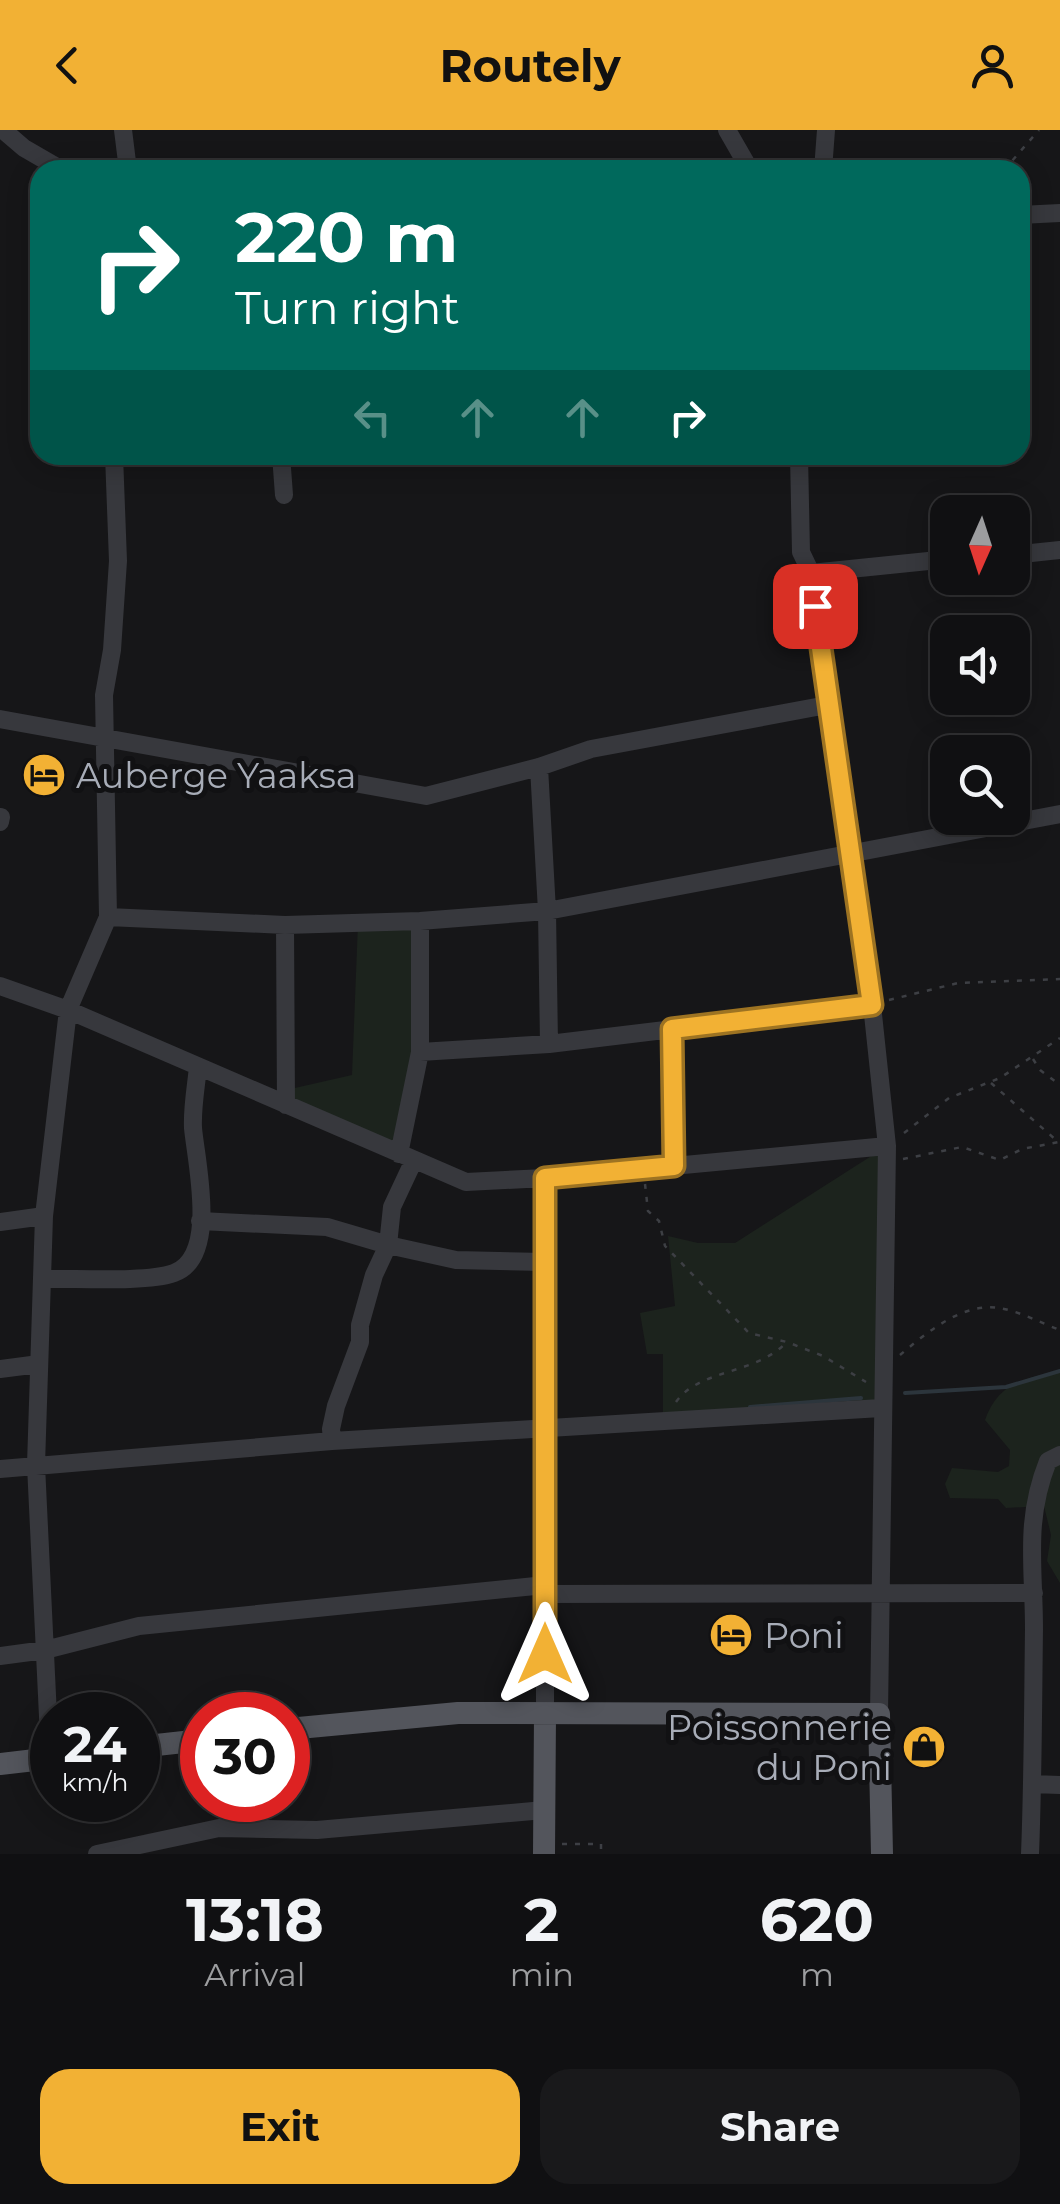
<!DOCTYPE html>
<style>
body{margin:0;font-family:Montserrat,sans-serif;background:#19191b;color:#f1f3f6;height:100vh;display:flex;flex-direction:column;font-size:38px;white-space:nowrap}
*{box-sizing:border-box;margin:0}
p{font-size:32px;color:#9c9d9f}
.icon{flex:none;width:55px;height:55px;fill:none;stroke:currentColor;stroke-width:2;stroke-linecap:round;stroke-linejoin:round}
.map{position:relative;height:1724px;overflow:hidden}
.side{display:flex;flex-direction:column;background:#101012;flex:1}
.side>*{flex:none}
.banner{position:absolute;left:30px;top:30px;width:1000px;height:305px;border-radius:30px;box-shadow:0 5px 25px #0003,0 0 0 2px #303032;background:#00695c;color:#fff;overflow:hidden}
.needle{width:65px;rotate:183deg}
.buttons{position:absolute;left:930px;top:365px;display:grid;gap:20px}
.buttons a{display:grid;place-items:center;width:100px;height:100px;border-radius:20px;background:#101012;box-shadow:0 5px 25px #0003,0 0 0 2px #303032;font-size:50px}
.speed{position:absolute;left:30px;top:1562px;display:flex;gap:20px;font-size:50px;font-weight:700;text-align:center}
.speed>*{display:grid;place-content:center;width:130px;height:130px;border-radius:50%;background:#101012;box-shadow:0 5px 25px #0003,0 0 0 2px #303032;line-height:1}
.speed small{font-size:25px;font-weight:400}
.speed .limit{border:15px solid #d22;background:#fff;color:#111}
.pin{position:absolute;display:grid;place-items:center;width:85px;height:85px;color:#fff;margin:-42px;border-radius:20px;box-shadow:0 5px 15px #0006}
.me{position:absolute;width:110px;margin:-55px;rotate:0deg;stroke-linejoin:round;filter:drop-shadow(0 0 8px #0008)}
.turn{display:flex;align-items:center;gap:35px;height:210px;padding:0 40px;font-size:45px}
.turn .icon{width:130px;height:130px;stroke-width:2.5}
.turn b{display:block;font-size:70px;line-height:85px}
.lanes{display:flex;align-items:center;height:95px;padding:0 40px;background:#0003;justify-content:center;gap:50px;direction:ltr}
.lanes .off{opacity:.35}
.eta{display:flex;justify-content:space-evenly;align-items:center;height:170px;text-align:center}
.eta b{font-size:60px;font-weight:700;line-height:70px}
.action{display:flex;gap:20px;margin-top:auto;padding:20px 40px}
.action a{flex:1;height:115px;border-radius:30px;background:#f2b134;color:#111;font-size:40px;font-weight:700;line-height:115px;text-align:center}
.action a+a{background:#19191b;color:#f1f3f6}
header{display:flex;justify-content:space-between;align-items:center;height:130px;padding:0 40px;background:#f2b134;color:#111;font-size:45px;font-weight:700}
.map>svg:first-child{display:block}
.green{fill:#1c231d}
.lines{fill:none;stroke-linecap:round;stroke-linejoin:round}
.stream{stroke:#2c353c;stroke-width:4}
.path{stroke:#3d3f44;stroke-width:2.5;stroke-dasharray:5 8;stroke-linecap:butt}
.minor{stroke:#37383d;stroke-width:18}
.major{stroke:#53555c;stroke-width:22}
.route-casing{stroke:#9d7322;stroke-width:25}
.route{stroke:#f2b134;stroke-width:18}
.labels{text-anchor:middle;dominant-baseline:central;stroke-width:10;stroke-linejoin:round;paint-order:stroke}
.poi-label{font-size:35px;fill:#a8adb8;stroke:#111113;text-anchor:start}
</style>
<header><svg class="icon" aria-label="back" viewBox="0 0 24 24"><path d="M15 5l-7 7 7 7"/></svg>Routely<svg class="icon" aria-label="person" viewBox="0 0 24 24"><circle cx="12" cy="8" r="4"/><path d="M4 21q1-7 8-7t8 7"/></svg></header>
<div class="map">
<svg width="1060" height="1724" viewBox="0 0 1060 1724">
<rect width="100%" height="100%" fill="#161618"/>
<path class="green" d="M 358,793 L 420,795 L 420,922 L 399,1024 L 286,975 L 286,960 L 352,945 Z
M 887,1016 L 881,1278 L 663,1291 L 663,1224 L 647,1224 L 640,1183 L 675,1176 L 668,1106 L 698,1113 L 735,1113 Z
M 1060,1241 L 1060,1453 L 1047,1431 L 1051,1405 L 1044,1376 L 1006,1378 L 998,1369 L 950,1368 L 945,1354 L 952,1338 L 998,1342 L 1009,1336 L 1010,1320 L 985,1290 C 999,1252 1023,1249 1060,1241 Z"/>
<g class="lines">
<path class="stream" d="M 905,1263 L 1006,1257 L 1060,1241
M 750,1277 L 861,1268"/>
<path class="path" d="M 1004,40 L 1039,0
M 889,870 L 958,853 L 1060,849
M 1033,929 L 1040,940 L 1060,955
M 991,953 L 1056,1010
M 904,1003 L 949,968 L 1000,948 L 1060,908
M 903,1029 L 962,1017 L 1000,1030 L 1022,1019 L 1059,1012
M 645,1054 L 648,1081 L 659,1091 L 665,1116 L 749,1203 L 787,1212 L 823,1226 L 866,1252
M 900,1225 C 926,1203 963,1172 999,1178 C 1019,1181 1041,1193 1060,1200
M 676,1272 C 699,1239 754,1245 786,1213
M 562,1714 L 601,1714 L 601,1724"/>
<path class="minor" d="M 3,0 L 24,18 L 62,40
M 123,0 L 128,40
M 727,0 L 750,40
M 823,40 L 826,0
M 1020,85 L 1060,83
M 281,325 L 284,365
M 799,325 L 801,422 L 811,443 L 827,575 L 872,875 L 887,1016 L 879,1584
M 1012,425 L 1060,420
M 811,443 L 948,429
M 0,589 L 426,666 L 539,637 L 591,619 L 827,575
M 539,637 L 547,781 L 549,914
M 0,692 L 1,687
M 108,787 L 285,795 L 420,791 L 547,781 L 1060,684
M 285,795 L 286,975
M 0,856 L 68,880 L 466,1052 L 545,1048 L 887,1016
M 672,899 L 674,1036
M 420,922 L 549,914 L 872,875
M 399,1024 L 420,922 L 420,791
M 200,1091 L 327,1097 L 388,1115 L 456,1130 L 545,1132
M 0,1092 L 44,1086
M 42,1149 C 74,1148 146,1153 174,1143 C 219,1127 196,1032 193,998 C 192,978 196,957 198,937
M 0,1239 L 39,1234
M 332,1311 L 331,1299 L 336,1276 L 360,1212 L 360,1195 L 374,1145 L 388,1115 L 392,1077 L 414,1030
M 0,1339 L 332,1311 L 881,1278
M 545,1464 L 1034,1463
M 0,1526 L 45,1520 L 139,1496 L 545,1455
M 545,1584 L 545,1048
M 50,1628 L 36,1335 L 44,1086 L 68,880 L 108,787 L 104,565 L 112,520 L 118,431 L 114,325
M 1032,1654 L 1060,1655
M 97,1724 L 219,1698 L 317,1700 L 544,1680
M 1030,1724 C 1033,1649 1033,1574 1034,1499 C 1034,1436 1024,1391 1048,1331 L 1060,1325"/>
<path class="major" d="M 288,1599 L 458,1583 L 879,1584 L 882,1724
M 138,1617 L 202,1610
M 0,1634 L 52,1628
M 544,1724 L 545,1584"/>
</g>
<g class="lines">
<g class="route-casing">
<path id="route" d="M 545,1524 L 545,1048 L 674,1036 L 672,899 L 872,875 L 815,476"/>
</g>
<use href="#route" class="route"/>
</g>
<defs>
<g id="hotel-disc" transform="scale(2.25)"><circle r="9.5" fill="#f2b134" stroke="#111113"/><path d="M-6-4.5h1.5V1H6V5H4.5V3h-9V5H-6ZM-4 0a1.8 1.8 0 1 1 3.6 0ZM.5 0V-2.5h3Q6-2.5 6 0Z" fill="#111"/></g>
<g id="shop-disc" transform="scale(2.25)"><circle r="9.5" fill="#f2b134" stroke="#111113"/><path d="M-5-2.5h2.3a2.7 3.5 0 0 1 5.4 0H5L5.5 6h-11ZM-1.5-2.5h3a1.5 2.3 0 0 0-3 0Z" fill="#111"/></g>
</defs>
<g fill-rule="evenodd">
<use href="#hotel-disc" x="44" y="645"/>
<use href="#hotel-disc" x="731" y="1505"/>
<use href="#shop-disc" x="924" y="1617"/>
</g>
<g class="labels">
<g class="poi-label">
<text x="76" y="645">Auberge Yaaksa</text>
<text x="764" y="1505">Poni</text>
<text x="892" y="1597" text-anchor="end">Poissonnerie<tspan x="892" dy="40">du Poni</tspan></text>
</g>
</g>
</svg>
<div class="buttons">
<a><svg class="needle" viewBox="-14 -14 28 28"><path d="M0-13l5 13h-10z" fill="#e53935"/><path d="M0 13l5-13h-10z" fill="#9c9d9f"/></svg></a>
<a><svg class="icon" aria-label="sound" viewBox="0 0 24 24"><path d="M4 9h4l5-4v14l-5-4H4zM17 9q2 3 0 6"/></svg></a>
<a><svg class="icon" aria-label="search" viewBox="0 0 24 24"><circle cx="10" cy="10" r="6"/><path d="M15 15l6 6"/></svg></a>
</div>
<div class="speed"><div>24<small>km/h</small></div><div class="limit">30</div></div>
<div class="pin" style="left:815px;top:476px;background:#d93025"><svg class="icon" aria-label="arrive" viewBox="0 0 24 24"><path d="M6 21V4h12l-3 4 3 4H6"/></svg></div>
<svg class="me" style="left:545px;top:1524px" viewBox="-20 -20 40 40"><path d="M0-17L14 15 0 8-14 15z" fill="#f2b134" stroke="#fff" stroke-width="4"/></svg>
<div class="banner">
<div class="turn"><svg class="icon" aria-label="right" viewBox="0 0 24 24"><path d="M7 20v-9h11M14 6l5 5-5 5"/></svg><div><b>220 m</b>Turn right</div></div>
<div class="lanes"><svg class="icon off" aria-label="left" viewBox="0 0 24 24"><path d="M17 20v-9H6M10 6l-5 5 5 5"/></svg><svg class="icon off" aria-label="ahead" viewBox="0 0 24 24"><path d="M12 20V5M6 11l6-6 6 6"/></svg><svg class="icon off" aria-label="ahead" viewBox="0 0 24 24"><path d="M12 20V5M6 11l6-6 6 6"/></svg><svg class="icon" aria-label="right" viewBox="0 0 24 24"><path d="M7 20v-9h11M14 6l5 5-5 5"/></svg></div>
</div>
</div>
<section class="side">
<div class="eta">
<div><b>13:18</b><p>Arrival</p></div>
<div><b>2</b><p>min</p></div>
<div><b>620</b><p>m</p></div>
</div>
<div class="action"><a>Exit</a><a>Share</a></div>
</section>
